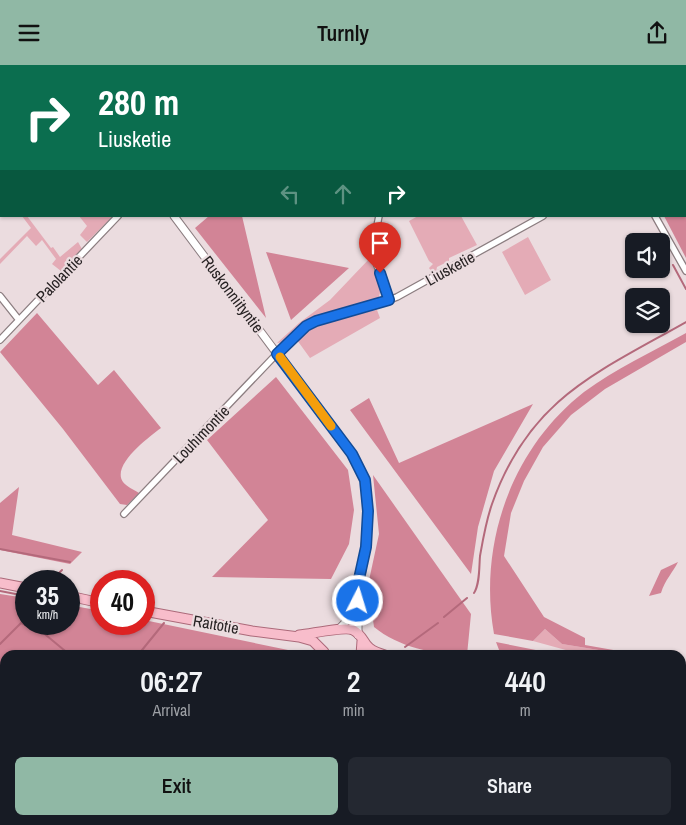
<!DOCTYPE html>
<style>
body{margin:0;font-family:"Archivo Narrow",sans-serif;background:#242831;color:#f1f3f6;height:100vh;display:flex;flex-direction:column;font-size:19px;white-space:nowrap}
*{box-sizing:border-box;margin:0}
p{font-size:16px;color:#9ea1a6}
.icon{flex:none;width:28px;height:28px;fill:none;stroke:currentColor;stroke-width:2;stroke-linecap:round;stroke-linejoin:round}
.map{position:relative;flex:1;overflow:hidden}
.panel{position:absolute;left:0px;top:585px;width:686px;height:175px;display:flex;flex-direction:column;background:#171b24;border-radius:15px 15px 0 0;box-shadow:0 1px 4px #0004}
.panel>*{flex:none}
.guide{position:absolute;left:0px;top:0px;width:686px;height:152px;box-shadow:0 1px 4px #0004;background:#0b6e4f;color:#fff;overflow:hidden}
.fabs{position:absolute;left:625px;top:168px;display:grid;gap:10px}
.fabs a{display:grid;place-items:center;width:45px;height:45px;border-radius:8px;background:#171b24;box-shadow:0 1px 4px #0004;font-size:25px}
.speed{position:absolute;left:15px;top:505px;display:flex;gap:10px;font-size:25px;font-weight:700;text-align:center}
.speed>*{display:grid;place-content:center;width:65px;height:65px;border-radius:50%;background:#171b24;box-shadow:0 1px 4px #0004;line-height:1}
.speed small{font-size:12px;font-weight:400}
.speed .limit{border:8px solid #d22;background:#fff;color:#111}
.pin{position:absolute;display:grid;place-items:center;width:42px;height:42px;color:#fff;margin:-51px -21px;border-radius:50% 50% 50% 0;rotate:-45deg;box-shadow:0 0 5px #0007}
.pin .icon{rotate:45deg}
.me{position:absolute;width:55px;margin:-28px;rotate:5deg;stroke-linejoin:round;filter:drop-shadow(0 0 4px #0008)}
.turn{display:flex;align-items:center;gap:18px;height:105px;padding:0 15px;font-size:22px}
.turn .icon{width:65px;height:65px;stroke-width:2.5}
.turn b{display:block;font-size:35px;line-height:42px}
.lanes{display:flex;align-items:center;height:48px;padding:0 15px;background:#0003;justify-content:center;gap:25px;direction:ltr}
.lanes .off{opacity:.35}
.eta{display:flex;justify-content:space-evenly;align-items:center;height:85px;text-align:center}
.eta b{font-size:30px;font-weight:600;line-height:35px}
.primary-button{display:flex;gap:10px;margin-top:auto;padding:10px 15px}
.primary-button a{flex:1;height:58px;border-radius:8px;background:#90b8a5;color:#111;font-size:20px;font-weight:600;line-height:58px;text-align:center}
.primary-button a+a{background:#242831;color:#f1f3f6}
header{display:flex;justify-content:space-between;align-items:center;height:65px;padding:0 15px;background:#90b8a5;color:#111;font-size:22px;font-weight:600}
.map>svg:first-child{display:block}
.green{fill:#e4abb6}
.forest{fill:#d28496}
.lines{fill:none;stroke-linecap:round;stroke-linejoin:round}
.stream{stroke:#b4697b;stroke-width:2}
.minor-casing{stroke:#8c7e81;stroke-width:8}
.tertiary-casing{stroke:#8c7e81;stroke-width:9}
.secondary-casing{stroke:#8c7e81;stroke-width:10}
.primary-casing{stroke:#ac6a7a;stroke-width:11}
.minor{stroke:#fff;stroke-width:5.5}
.tertiary{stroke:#fff;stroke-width:7}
.secondary{stroke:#fff;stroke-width:8}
.primary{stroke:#f8bdcb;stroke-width:9}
.route-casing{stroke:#114b97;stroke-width:12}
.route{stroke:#1a73e8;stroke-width:9}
.slow{stroke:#f59e0b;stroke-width:9}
.labels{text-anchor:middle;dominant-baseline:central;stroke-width:4.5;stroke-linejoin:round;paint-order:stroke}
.street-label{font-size:16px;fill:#282324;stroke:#ebdcdf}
</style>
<header><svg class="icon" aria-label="menu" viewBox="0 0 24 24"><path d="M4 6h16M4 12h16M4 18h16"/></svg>Turnly<svg class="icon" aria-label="share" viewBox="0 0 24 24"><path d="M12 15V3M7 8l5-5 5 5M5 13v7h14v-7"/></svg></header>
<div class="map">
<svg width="686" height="760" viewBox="0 0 686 760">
<rect width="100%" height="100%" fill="#ebdcdf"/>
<path class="green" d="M 22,151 L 27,151 L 51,183 L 53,182 L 60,192 L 78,177 L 82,184 L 61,206 L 52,199 L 56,194 L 42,175 L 36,181 L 27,171 L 0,199 L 0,194 L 31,163 Z
M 79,151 L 113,151 L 87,177 L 80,170 L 87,161 Z
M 418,151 L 461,151 L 477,180 L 449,193 L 449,196 L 437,202 L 436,207 L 431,206 L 429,203 L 433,199 L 429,196 L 409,156 Z
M 528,172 L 551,215 L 525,230 L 502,187 Z
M 370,193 L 381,224 L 378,235 C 356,245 330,243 309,256 C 299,262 289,278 277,278 L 299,258 L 330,235 Z
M 377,245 L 380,253 L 310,293 L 297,275 C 318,254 349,251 377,245 Z
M 545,564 L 562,579 L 630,590 L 584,590 L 533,576 Z
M 144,755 L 328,755 L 328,760 L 133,760 Z"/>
<path class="forest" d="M 685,97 L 686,99 L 686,193 L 664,151 L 685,151 Z
M 209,151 L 242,151 L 266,253 L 195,163 Z
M 266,187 L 349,203 L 291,255 Z
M 37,248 L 98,320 L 114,305 L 161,363 C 149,372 111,400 123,417 C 126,421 134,425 139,428 L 127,440 L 120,439 L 63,364 L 0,287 Z
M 686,268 L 686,277 L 605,324 L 571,350 L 543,382 L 524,416 L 511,448 L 504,491 L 544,552 L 585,573 L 585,580 L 619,586 L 617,588 L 562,579 L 545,564 L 533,576 L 494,569 C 478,480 511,384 584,327 C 615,304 652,287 686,268 Z
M 276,312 L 348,405 L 354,445 L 349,479 L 331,514 L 212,512 L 268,455 L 207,375 Z
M 369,333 L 399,398 L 533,339 L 494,406 L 478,462 L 471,509 L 350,345 Z
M 373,410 L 471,549 L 467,590 C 435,590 398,582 374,562 L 368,520 L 379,469 Z
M 19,422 L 12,470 L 82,487 L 70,499 L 0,485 L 0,438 Z
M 678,497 C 673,507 665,515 661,528 L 649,531 L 661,505 Z
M 0,529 L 26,533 L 26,559 L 69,559 L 69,540 L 101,546 L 101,559 L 144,559 L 144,555 L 288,585 L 296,590 L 5,590 L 5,616 L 0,616 Z
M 496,577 L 561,590 L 501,590 Z
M 0,626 L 5,626 L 5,755 L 144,755 L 133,760 L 0,760 Z
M 465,755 L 541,755 L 542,760 L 465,760 Z"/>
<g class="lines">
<path class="stream" d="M 673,200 L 686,224
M 0,484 L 70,497
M 51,516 L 62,505
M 0,526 L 26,531
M 474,528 C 480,519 479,502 480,491 C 483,474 486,456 492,439 C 529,334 596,308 686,257
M 444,552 L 467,533
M 21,558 L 41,566 L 70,590
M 0,579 L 26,553
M 405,582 L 438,558
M 138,590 L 164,558
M 0,640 L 5,641
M 0,670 L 5,671
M 0,699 L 5,700
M 0,731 L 5,732
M 120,755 L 140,759 L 143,755
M 177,760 L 184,755
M 346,760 L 346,755"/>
<g class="minor-casing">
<path id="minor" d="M 410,1 L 411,0
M 685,73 L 686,72
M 379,151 L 373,180 L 375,195 L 389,235
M 655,151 L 686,206
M 0,231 L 19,255
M 0,275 L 118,151
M 124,449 L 290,275 C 298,269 305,261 315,257 C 340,244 371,243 397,232 L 543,151
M 630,755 L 634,760"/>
</g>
<g class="tertiary-casing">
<path id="tertiary" d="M 60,0 L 61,1
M 174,151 L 352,389 C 356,398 363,408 365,417 C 371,447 364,543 340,563
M 358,535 L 358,570"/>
</g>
<g class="secondary-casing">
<path id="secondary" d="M 341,755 L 341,760"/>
</g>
<g class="primary-casing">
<path id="primary" d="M 0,518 L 26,523
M 69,531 L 101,538
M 144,546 L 252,566 L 299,572 L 313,576 L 324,587
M 299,570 C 311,569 345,561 353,565 C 368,573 359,583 385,590
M 361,590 L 362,576
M 681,634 L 686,635
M 681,642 L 686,643"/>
</g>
<use href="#minor" class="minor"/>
<use href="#tertiary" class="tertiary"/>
<use href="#secondary" class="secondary"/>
<use href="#primary" class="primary"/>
</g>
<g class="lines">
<g class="route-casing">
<path id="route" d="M 358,536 L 357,523 L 366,482 L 368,446 L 365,415 L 352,389 L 277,289 L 306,261 L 316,256 L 389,235 L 380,208"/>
</g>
<use href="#route" class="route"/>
<path class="slow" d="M 280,292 L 331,361"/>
</g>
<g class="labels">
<g class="street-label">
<text transform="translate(450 203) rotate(-29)">Liusketie</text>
<text transform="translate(59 213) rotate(-46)">Palolantie</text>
<text transform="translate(233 229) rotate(53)">Ruskonniityntie</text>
<text transform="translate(201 369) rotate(-46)">Louhimontie</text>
<text transform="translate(216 559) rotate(10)">Raitotie</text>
</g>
</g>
</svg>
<div class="fabs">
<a><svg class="icon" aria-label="sound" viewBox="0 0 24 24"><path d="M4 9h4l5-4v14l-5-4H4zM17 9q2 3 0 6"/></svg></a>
<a><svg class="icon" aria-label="layers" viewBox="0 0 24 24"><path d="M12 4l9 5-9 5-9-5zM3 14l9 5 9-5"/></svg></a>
</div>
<div class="speed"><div>35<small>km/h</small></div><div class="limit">40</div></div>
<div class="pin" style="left:380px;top:208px;background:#d93025"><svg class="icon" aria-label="arrive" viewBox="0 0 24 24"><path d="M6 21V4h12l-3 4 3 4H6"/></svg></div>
<svg class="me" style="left:358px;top:536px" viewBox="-20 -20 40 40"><circle r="17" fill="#1a73e8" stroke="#fff" stroke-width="3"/><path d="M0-11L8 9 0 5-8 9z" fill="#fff"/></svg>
<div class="guide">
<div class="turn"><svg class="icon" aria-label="right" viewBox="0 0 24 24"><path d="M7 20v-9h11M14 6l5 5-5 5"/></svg><div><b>280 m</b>Liusketie</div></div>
<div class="lanes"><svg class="icon off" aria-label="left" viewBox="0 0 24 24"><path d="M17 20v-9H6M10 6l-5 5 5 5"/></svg><svg class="icon off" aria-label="ahead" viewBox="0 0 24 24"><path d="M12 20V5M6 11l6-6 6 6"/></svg><svg class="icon" aria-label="right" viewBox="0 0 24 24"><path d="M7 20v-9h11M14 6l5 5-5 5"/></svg></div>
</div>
<section class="panel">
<div class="eta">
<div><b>06:27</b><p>Arrival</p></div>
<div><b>2</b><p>min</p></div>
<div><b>440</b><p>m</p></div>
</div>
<div class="primary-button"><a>Exit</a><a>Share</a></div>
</section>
</div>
